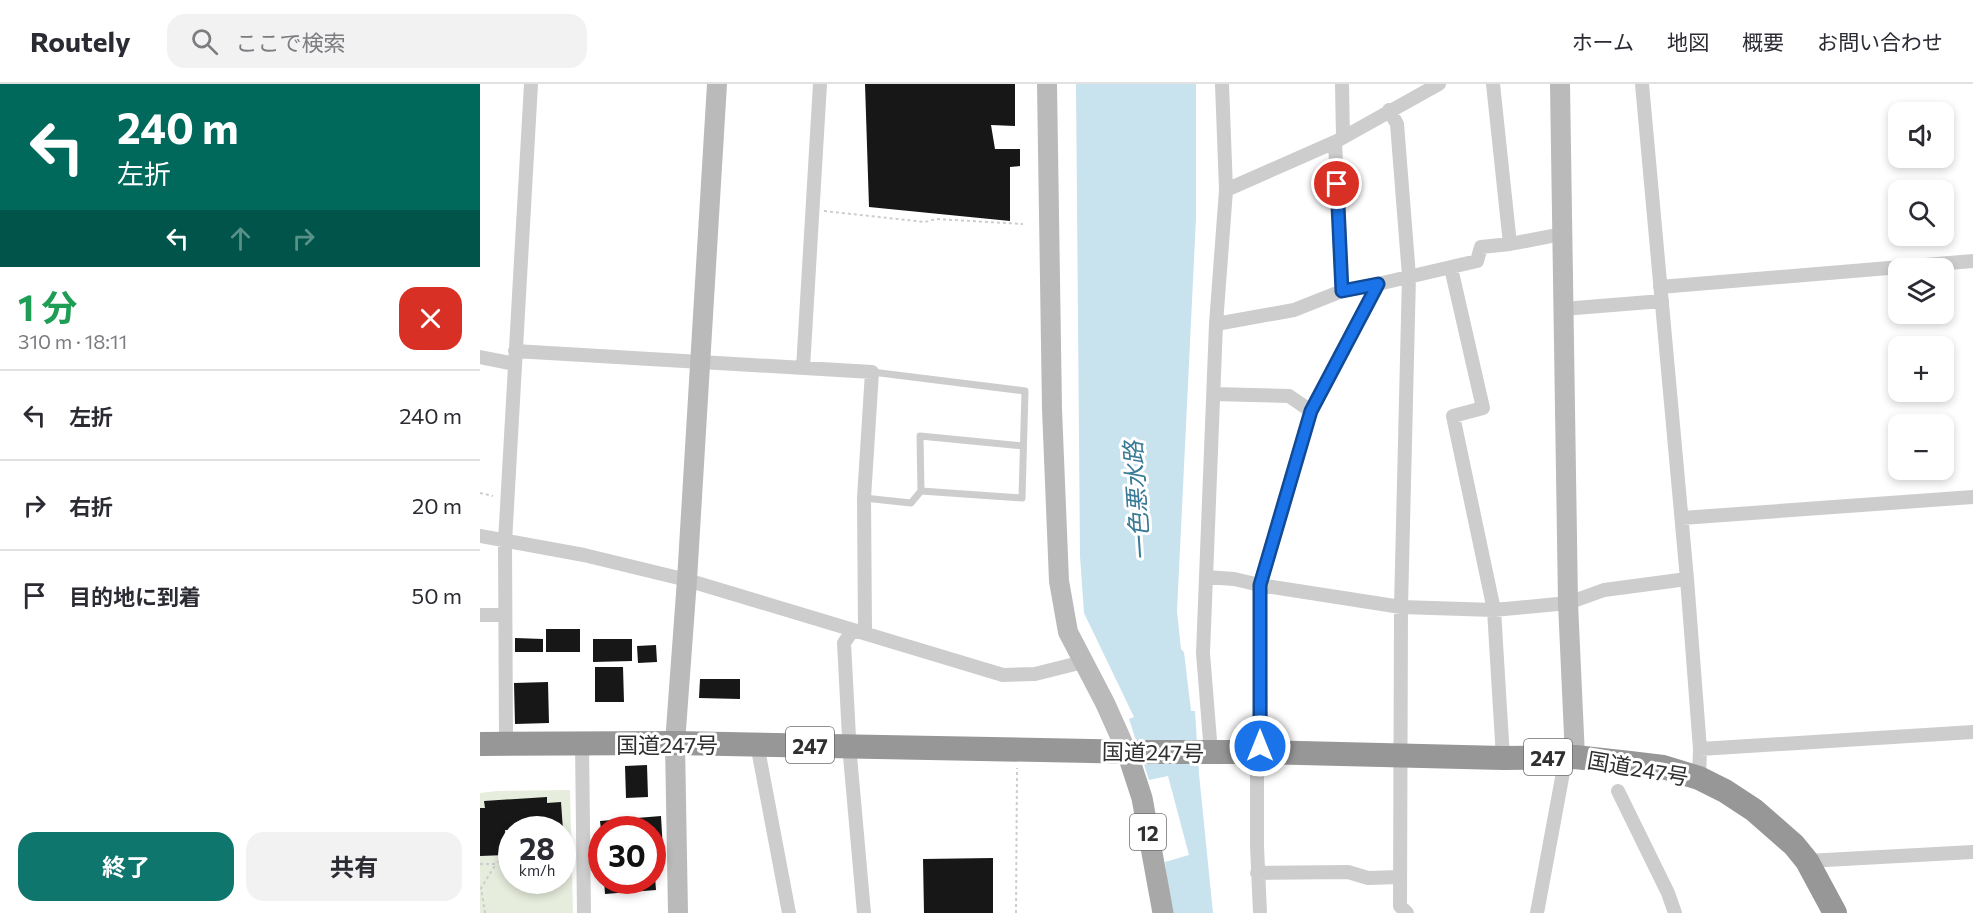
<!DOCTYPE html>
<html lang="ja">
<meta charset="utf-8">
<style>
body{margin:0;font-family:Commissioner,"Noto Sans JP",sans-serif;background:#f2f2f3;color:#2b2b33;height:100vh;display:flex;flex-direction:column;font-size:22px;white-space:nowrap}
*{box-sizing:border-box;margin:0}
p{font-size:20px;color:#7c7c81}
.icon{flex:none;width:33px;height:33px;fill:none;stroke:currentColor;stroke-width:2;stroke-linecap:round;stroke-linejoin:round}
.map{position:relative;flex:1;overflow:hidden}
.drawer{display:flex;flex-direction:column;background:#fff;width:480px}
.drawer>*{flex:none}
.banner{background:#00695c;color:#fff;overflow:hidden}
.tools{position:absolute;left:1408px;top:18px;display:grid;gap:12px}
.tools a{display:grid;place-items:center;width:66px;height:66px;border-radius:12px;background:#fff;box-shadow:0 3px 9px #0003;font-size:30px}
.speed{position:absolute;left:18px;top:732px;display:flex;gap:12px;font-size:30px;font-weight:700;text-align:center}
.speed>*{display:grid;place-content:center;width:78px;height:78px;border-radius:50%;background:#fff;box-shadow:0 3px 9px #0003;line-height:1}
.speed small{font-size:15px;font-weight:400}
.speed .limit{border:9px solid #d22;background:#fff;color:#111}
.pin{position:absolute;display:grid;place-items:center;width:51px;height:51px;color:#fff;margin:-26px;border:3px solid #fff;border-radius:50%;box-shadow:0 2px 6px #0007}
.me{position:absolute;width:66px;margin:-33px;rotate:0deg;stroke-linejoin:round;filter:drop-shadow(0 0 4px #0008)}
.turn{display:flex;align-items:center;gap:21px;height:126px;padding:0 18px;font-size:27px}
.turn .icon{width:78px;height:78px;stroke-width:2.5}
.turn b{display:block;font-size:42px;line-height:51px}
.lanes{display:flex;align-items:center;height:57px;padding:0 18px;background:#0003;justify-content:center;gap:30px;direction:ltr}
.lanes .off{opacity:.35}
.round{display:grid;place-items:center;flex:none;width:63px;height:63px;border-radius:18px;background:#f2f2f3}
.head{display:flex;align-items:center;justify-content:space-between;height:102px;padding:0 18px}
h1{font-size:36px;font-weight:700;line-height:45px;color:#1e9e55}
.primary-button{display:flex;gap:12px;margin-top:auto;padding:12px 18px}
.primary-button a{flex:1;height:69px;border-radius:18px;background:#0f766e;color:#fff;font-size:24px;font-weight:700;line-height:69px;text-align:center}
.primary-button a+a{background:#f2f2f3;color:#2b2b33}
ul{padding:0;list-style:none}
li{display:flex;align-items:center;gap:18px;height:90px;padding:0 18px;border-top:2px solid #e1e1e2}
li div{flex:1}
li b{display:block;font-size:22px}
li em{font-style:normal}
header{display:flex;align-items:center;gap:36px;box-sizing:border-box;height:84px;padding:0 30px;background:#fff;border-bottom:2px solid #e1e1e2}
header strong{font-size:28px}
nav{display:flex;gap:33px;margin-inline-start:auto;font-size:21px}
.search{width:420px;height:54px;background:#f2f2f3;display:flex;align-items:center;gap:15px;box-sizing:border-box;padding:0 21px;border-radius:18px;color:#7c7c81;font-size:22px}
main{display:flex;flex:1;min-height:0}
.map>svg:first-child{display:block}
.green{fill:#e7eddd;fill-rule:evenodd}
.water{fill:#c8e2ee}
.building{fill:#171717}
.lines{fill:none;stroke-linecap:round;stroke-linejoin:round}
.path{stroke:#cdcdcd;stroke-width:2;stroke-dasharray:3 3;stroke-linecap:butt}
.lane{stroke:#cdcdcd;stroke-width:7}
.street{stroke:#cdcdcd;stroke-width:14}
.secondary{stroke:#bababa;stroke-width:20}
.primary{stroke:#a8a8a8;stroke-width:21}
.highway{stroke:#979797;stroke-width:24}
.route-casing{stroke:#114b97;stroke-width:15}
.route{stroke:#1a73e8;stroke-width:10}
.labels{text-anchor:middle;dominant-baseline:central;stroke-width:6;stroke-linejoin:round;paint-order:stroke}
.shield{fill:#fff;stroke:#6e6e6e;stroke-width:1.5}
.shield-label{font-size:21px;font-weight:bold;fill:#303030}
.street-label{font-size:22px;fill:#303030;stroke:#fff}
.water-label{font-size:24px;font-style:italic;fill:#397a96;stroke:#fff}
</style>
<header>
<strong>Routely</strong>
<div class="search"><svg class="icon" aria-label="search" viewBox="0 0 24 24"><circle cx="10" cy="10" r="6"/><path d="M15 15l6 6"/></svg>ここで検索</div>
<nav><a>ホーム</a><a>地図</a><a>概要</a><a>お問い合わせ</a></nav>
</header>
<main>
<section class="drawer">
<div class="banner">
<div class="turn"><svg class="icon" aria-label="left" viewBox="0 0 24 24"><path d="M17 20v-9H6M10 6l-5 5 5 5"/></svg><div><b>240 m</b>左折</div></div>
<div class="lanes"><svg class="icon" aria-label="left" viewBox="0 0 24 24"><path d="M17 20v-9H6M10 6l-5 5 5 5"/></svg><svg class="icon off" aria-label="ahead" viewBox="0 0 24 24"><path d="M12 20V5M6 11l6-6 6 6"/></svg><svg class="icon off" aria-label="right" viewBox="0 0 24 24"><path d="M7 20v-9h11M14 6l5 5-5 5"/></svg></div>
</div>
<div class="head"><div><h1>1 分</h1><p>310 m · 18:11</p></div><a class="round" style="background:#d93025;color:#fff"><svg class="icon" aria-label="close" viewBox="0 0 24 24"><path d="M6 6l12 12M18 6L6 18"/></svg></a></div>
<ul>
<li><svg class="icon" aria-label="left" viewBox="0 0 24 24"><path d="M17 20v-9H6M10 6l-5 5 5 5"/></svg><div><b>左折</b></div><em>240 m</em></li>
<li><svg class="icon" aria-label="right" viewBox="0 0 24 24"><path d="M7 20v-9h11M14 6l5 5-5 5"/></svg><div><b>右折</b></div><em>20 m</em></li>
<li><svg class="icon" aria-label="arrive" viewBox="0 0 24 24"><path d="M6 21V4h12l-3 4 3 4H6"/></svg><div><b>目的地に到着</b></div><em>50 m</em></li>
</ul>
<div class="primary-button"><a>終了</a><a>共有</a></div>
</section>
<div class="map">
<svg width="1493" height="829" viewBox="0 0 1493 829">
<rect width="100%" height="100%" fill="#fff"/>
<path class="green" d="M 90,706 L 93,829 L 0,829 L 0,709 L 17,707 ZM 32,746 L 82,746 L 82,796 L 32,796 Z"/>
<path class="water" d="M 596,0 L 716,0 L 716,134 L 697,527 L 701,565 L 704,568 L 711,627 L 715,627 L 719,690 L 733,829 L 691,829 L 685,778 L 709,771 L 688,692 L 669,696 L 649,635 L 654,633 L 604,529 L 600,472 Z"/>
<path class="building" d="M 385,0 L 535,0 L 535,42 L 511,41 L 515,65 L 540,65 L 540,82 L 530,83 L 530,137 L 389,123 Z
M 66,545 L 100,545 L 100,568 L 66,568 Z
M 35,554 L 63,555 L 63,568 L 35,568 Z
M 113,555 L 152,555 L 152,577 L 113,578 Z
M 176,561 L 177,578 L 158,579 L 157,562 Z
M 115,583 L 143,583 L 144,618 L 115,618 Z
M 220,595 L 260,595 L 260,615 L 219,614 Z
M 68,598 L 69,639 L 35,640 L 34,599 Z
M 167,681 L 168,713 L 146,714 L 145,682 Z
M 67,713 L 67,719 L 81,718 L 83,746 L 25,746 L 26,771 L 0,772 L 0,724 L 5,724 L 4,717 Z
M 181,732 L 183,767 L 172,768 L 172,746 L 121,746 L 120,737 Z
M 513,774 L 513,829 L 444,829 L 443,775 Z
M 172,780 L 174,780 L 176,806 L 125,810 L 124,796 L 172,796 Z"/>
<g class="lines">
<path class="path" d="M 344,127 L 445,138 L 456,135 L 543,140
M 0,409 L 13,412
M 0,780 L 16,780 L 32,767
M 5,829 L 1,804 L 16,780
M 536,829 L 537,684"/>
<path class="lane" d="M 441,407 L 440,352 L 543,362
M 384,414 L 431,419 L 441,407 L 542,414 L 545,307 L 392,288"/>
<path class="street" d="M 862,0 L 863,53
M 1013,0 L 1030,160
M 1162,0 L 1207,495 L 1220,665 L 1219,694
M 909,26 L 917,40 L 929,192 L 921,523 L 920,822 L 927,829
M 855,58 L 862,207
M 746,106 L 855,58 L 959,0
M 971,184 L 1003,324 L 973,332 L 1014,526 L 1023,674
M 1180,203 L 1493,177
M 1083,225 L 1182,217
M 736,240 L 814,226 L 862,207 L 898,200
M 35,267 L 392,288 L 384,414 L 385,549
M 0,273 L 35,280
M 323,284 L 340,0
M 733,310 L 809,312 L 831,327
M 1202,434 L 1493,413
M 0,452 L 104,471 L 207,496 L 523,591 L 555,590 L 603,578
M 726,493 L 754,495 L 780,501 L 921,523 L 1014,526 L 1088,519 L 1124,506 L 1207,495
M 0,531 L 25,531
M 373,546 L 364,559 L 370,672 L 384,829
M 102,659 L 104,829
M 26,660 L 25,458 L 51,0
M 277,660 L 309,829
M 1220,665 L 1493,648
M 731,669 L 723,569 L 736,240 L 746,106 L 742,0
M 1138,707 L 1188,809 L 1195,829
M 1327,777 L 1493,768
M 777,789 L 868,788 L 888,794 L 920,793
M 780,829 L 777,762 L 777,668 L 781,662 L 780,501 L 831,327 L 898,200 L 997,177 L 1001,163 L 1030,160 L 1082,150
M 1057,829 L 1084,683 L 1095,673"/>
<path class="secondary" d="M 567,0 L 572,325 L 579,497 L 588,548 L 625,619 L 647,668
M 1080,0 L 1088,519 L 1095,673
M 198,829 L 195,659 L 207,496 L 237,0"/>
<path class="primary" d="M 647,668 L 662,714 L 683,829"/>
<path class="highway" d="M 0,660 L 195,659 L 661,668 L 777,668 L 1023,674 L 1095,673 L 1150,679 L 1183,683 L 1219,694 L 1245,707 L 1274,726 L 1314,761 L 1327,777 L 1355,829"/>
</g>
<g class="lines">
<g class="route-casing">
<path id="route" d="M 780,662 L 780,501 L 831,327 L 898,200 L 862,207 L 857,100"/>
</g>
<use href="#route" class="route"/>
</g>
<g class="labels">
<g class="shield">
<rect x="306" y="643" width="48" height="36" rx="4.5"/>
<rect x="1044" y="655" width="48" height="36" rx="4.5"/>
<rect x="650" y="730" width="36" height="36" rx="4.5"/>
</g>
<g class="shield-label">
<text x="330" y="661">247</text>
<text x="1068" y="673">247</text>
<text x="668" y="748">12</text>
</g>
<g class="street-label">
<text x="187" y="660">国道247号</text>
<text transform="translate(673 668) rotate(1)">国道247号</text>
<text transform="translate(1158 684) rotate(10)">国道247号</text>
</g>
<g class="water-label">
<text transform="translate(656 417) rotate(-94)">一色悪水路</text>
</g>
</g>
</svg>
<div class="tools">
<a><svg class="icon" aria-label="sound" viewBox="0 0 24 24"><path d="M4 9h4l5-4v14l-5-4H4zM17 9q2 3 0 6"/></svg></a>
<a><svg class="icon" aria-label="search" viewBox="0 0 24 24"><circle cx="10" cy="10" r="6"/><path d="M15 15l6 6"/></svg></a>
<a><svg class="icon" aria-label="layers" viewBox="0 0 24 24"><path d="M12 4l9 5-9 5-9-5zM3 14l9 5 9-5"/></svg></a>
<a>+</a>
<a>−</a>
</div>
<div class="speed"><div>28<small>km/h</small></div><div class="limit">30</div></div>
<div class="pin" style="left:857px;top:100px;background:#d93025"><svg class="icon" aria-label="arrive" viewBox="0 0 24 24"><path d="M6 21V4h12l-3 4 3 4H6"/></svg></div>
<svg class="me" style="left:780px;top:662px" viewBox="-20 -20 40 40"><circle r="17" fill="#1a73e8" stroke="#fff" stroke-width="3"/><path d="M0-11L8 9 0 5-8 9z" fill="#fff"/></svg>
</div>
</main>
